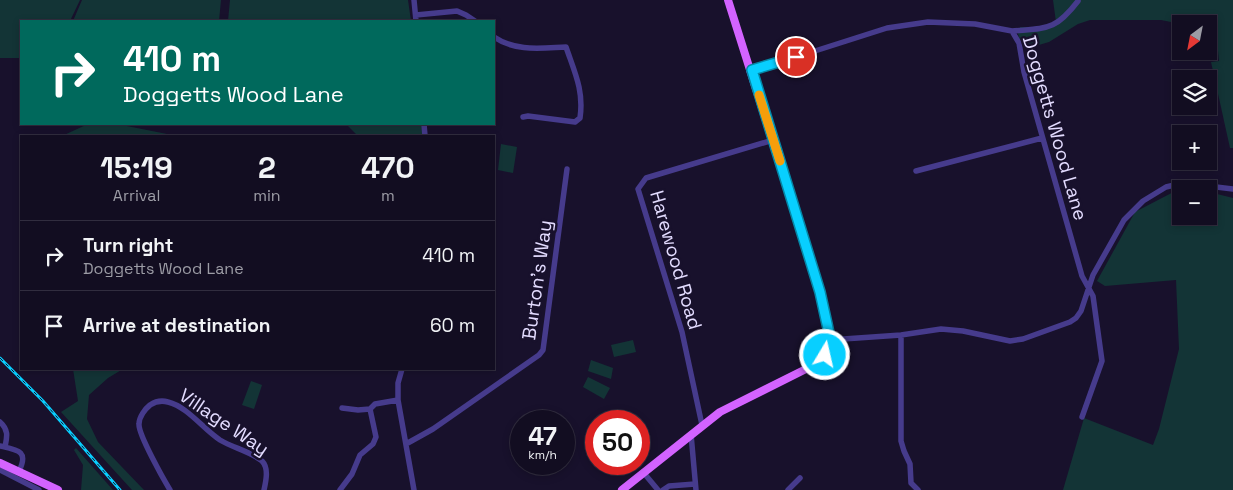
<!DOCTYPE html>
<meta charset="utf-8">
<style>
body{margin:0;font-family:"Space Grotesk",sans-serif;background:#1b162a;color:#f1f3f6;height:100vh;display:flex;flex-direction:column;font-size:19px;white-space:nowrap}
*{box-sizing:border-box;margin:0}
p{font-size:16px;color:#9c9ca5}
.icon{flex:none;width:28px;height:28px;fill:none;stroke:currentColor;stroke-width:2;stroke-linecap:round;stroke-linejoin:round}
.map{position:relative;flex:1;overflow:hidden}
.panel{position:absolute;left:20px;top:135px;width:475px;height:235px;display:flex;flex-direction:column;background:#120d21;border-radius:0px;box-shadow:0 2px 8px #0003,0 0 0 1px #312d3f}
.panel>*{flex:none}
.banner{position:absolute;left:20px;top:20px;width:475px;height:105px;border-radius:0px;box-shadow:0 2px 8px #0003,0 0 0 1px #312d3f;background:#00695c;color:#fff;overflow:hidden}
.needle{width:32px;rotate:212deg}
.fabs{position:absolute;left:1172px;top:15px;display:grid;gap:10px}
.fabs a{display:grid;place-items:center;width:45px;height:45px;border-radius:0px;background:#120d21;box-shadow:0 2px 8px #0003,0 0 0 1px #312d3f;font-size:25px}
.speed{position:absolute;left:510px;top:410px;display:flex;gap:10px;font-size:25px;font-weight:700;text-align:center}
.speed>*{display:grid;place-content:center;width:65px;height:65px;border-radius:50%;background:#120d21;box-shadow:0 2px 8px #0003,0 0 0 1px #312d3f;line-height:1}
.speed small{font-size:12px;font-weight:400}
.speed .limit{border:8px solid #d22;background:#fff;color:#111}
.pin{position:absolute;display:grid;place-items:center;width:42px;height:42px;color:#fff;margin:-21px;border:2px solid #fff;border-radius:50%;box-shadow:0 1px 5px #0007}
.me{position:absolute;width:55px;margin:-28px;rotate:9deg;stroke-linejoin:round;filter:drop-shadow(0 0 4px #0008)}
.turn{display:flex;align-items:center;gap:18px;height:105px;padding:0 20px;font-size:22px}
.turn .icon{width:65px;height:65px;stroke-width:2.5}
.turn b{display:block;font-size:35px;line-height:42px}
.eta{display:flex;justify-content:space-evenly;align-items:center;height:85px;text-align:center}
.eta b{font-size:30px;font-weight:700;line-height:35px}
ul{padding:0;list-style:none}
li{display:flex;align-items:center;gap:15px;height:70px;padding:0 20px;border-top:1px solid #312d3f}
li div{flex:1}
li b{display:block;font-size:19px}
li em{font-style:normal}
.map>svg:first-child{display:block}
.green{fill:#133436}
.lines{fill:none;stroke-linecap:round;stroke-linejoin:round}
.minor{stroke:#463b8c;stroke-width:5.5}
.major{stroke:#d363ff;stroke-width:8}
.rail-casing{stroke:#08cfff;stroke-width:3}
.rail{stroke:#18112c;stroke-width:1;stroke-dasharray:4;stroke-linecap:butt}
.route-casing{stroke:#0587a6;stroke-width:12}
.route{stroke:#08cfff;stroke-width:9}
.slow{stroke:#f59e0b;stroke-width:9}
.labels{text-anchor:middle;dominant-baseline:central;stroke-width:5;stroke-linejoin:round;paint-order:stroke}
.street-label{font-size:19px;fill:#e3dcff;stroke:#18112c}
</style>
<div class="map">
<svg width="1233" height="490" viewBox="0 0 1233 490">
<rect width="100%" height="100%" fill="#18112c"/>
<path class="green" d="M 0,0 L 80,0 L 70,21 L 21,21 L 21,58 L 0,58 Z
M 82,0 L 221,0 L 219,21 L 73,21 Z
M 230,0 L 408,0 L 411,21 L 228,21 Z
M 1053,0 L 1233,0 L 1233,148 L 1230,148 L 1211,62 L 1219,61 L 1216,31 L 1209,29 L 1209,24 L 1181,24 L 1161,20 L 1090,20 L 1078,24 L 1049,42 L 1032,47 L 1021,44 L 1018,34 L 1020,27 L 1041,27 L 1056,22 Z
M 88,124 L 117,124 L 177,136 L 62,136 Z
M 346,124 L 415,124 L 422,126 L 422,136 L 358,136 Z
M 501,144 L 517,147 L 513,173 L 498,170 Z
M 1185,186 L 1195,189 L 1181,189 L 1181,216 L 1209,216 L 1209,192 L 1233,198 L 1233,490 L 1063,490 L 1084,418 L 1153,445 L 1159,429 L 1179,349 L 1176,280 L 1105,286 L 1097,281 L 1135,212 Z
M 633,340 L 636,352 L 614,357 L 611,345 Z
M 591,360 L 613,368 L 611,379 L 588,371 Z
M 73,369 L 123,369 L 108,378 L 89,395 L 87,419 L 98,442 L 144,490 L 132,490 L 61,412 L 78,401 Z
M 588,377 L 610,388 L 604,399 L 583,387 Z
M 251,381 L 262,385 L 254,409 L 242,405 Z
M 76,448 L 113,490 L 81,490 L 83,465 L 74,450 Z"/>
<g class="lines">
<path class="minor" d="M 414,0 L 416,21
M 416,15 L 457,11 L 466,15 L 475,21
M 1012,31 C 1047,28 1055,31 1078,1
M 494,37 C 516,52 541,48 566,47 C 575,73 584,91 580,118 L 575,122 L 528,116 L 523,117
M 751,70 L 771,65 L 887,28 L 928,22 L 975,24 L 1012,31 L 1019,43 L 1024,72 L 1082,276 L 1093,296 L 1102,361 L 1082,417
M 424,124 L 425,136
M 916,171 L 1042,138
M 901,335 L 901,441 L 904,451 L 910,464 L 911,483 L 918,490
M 829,340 L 901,335 L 941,329 L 963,331 L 1010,341 L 1023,339 L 1070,322 L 1076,318 L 1081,311 L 1093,275 L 1124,220 L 1143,201 L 1166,187 L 1183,183 L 1233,189
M 402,369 L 398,383 L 398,400 L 414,490
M 342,408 L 358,410 L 370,409
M 0,422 C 9,430 7,437 5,447
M 702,425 L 682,332 L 638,189 L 646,178 L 773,140
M 691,434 L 696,490
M 406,444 L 433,429 L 539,355 L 543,350 L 567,169
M 0,446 C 18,450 29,451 19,471
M 0,470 L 39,490
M 643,472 L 658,490
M 170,490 C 164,480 138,434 139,424 C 139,417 145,409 150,405 C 156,401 161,400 168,402 C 188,407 203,429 220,440 C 233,448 250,451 262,461 C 269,468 266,481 264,490
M 340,490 L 352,474 L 360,455 L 373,444 L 376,437 L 370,409 L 375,404 L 398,400
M 663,490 L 669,486 L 695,484
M 788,490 L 800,478"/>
<path class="major" d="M 0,463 L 58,490
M 622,490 L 720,412 L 814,365 C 825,355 829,349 829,333 L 820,292 L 728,0"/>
<g class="rail-casing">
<path id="rail" d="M 0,358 L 43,401 L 120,490"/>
</g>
<use href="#rail" class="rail"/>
</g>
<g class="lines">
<g class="route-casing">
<path id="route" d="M 796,57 L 752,70 L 820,292 L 829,333 L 829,340 L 825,355"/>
</g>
<use href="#route" class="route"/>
<path class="slow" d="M 759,95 L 780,161"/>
</g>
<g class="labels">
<g class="street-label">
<text transform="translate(1055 128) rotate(74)">Doggetts Wood Lane</text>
<text transform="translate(676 260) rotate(74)">Harewood Road</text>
<text transform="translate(537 280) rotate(-82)">Burton's Way</text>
<text transform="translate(224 422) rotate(34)">Village Way</text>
</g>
</g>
</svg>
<div class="fabs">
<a><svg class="needle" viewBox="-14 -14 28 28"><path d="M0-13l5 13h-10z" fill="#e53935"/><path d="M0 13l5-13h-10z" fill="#9c9ca5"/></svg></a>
<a><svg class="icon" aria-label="layers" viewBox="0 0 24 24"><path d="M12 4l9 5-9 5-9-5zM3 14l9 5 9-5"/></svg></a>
<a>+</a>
<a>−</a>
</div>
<div class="speed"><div>47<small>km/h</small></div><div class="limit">50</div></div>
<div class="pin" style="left:796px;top:57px;background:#d93025"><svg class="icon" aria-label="arrive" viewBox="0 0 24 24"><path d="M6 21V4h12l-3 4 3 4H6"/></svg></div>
<svg class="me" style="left:825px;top:355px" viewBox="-20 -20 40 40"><circle r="17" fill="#08cfff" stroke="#fff" stroke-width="3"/><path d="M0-11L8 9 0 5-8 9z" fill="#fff"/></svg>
<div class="banner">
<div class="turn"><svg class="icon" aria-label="right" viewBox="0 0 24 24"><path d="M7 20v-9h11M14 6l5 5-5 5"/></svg><div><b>410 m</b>Doggetts Wood Lane</div></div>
</div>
<section class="panel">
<div class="eta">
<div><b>15:19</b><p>Arrival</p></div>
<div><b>2</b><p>min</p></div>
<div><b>470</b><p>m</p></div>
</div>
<ul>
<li><svg class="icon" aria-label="right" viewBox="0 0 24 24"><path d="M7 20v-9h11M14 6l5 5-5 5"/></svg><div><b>Turn right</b><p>Doggetts Wood Lane</p></div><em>410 m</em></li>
<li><svg class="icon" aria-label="arrive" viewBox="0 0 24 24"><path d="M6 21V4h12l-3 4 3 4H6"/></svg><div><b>Arrive at destination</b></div><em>60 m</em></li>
</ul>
</section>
</div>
